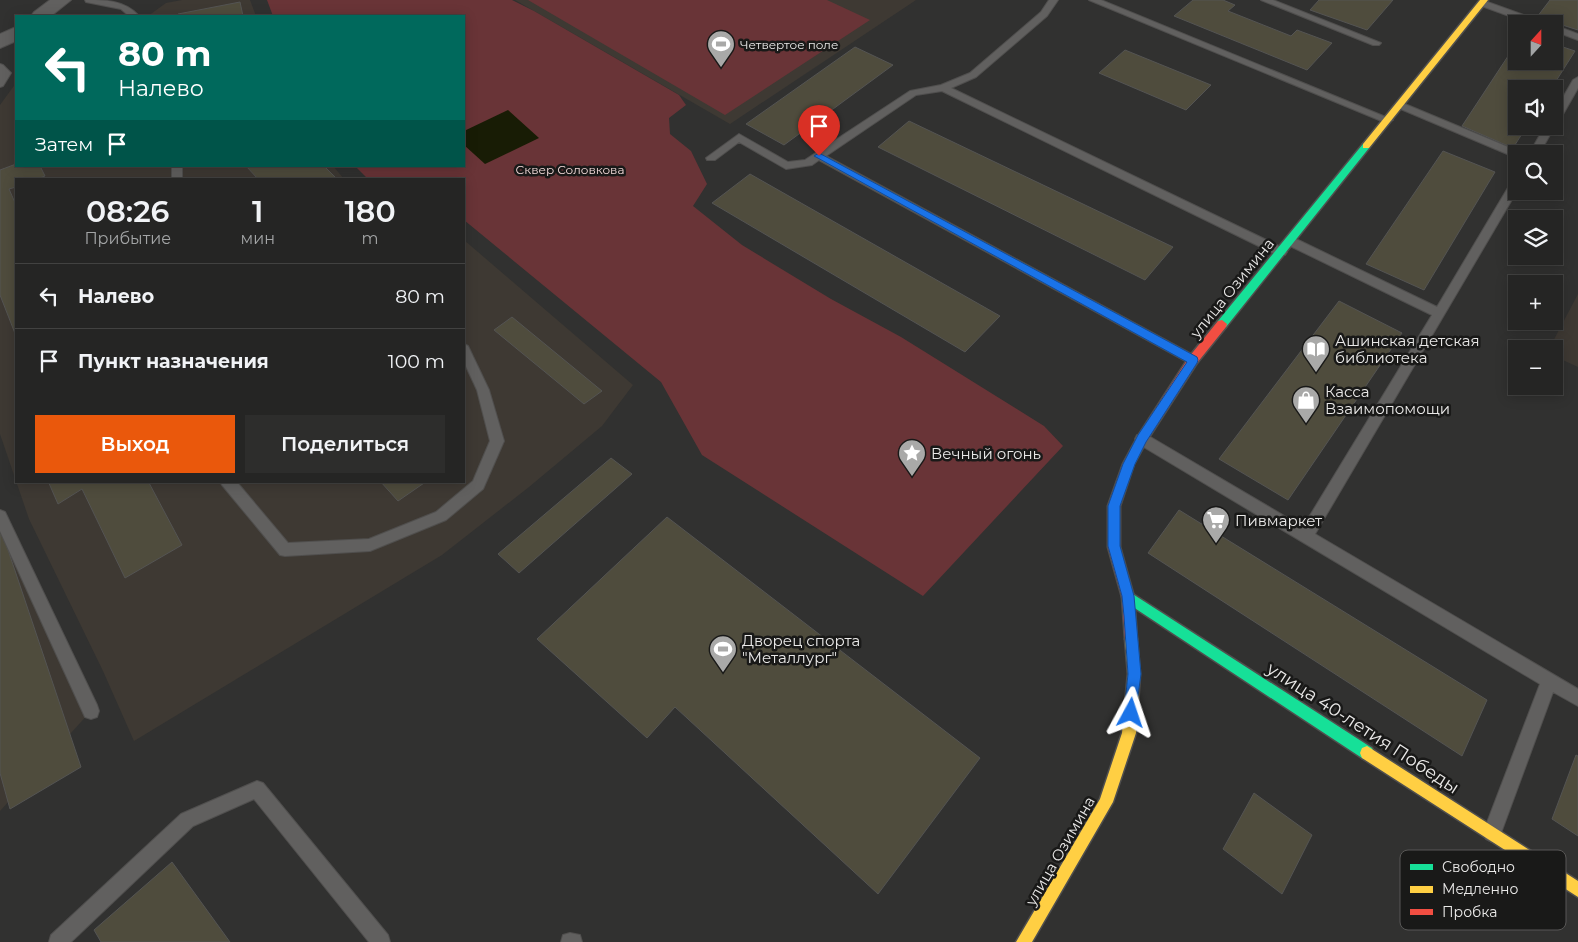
<!DOCTYPE html>
<html lang="ru">
<meta charset="utf-8">
<style>
body{margin:0;font-family:Montserrat,sans-serif;background:#2d2d2c;color:#f1f3f6;height:100vh;display:flex;flex-direction:column;font-size:19px;white-space:nowrap}
*{box-sizing:border-box;margin:0}
p{font-size:16px;color:#a3a5a6}
.icon{flex:none;width:28px;height:28px;fill:none;stroke:currentColor;stroke-width:2;stroke-linecap:round;stroke-linejoin:round}
.map{position:relative;flex:1;overflow:hidden}
.side{position:absolute;left:15px;top:178px;width:450px;height:305px;display:flex;flex-direction:column;background:#252524;border-radius:0px;box-shadow:0 2px 12px #0003,0 0 0 1px #424241}
.side>*{flex:none}
.top-card{position:absolute;left:15px;top:15px;width:450px;height:152px;border-radius:0px;box-shadow:0 2px 12px #0003,0 0 0 1px #424241;background:#00695c;color:#fff;overflow:hidden}
.needle{width:32px;rotate:21deg}
.buttons{position:absolute;left:1508px;top:15px;display:grid;gap:10px}
.buttons a{display:grid;place-items:center;width:55px;height:55px;border-radius:0px;background:#252524;box-shadow:0 2px 12px #0003,0 0 0 1px #424241;font-size:25px}
.pin{position:absolute;display:grid;place-items:center;width:42px;height:42px;color:#fff;margin:-51px -21px;border-radius:50% 50% 50% 0;rotate:-45deg;box-shadow:0 0 5px #0007}
.pin .icon{rotate:45deg}
.me{position:absolute;width:55px;margin:-28px;rotate:5deg;stroke-linejoin:round;filter:drop-shadow(0 0 4px #0008)}
.turn{display:flex;align-items:center;gap:18px;height:105px;padding:0 20px;font-size:22px}
.turn .icon{width:65px;height:65px;stroke-width:2.5}
.turn b{display:block;font-size:35px;line-height:42px}
.then{display:flex;align-items:center;height:48px;padding:0 20px;background:#0003;gap:10px;font-size:19px}
.eta{display:flex;justify-content:space-evenly;align-items:center;height:85px;text-align:center}
.eta b{font-size:30px;font-weight:600;line-height:35px}
.button{display:flex;gap:10px;margin-top:auto;padding:10px 20px}
.button a{flex:1;height:58px;border-radius:0px;background:#ea580c;color:#fff;font-size:20px;font-weight:600;line-height:58px;text-align:center}
.button a+a{background:#2d2d2c;color:#f1f3f6}
ul{padding:0;list-style:none}
li{display:flex;align-items:center;gap:15px;height:65px;padding:0 20px;border-top:1px solid #424241}
li div{flex:1}
li b{display:block;font-size:19px}
li em{font-style:normal}
.map>svg:first-child{display:block}
.built{fill:#3e3933}
.green{fill:#693437}
.water{fill:#181c05}
.building{fill:#4f4c3d;stroke:#545453}
.lines{fill:none;stroke-linecap:round;stroke-linejoin:round}
.lane-casing{stroke:#504f4e;stroke-width:2}
.street-casing{stroke:#504f4e;stroke-width:2}
.fast-casing{stroke:#504f4e;stroke-width:3}
.slow-casing{stroke:#504f4e;stroke-width:3}
.jam-casing{stroke:#504f4e;stroke-width:3}
.lane{fill:#61605f;fill-rule:evenodd}
.street{fill:#61605f;fill-rule:evenodd}
.fast{fill:#16e098;fill-rule:evenodd}
.slow{fill:#ffcf43;fill-rule:evenodd}
.jam{fill:#f24e42;fill-rule:evenodd}
.route{fill:#1a73e8;stroke:#114b97}
.labels{text-anchor:middle;dominant-baseline:central;stroke-width:5;stroke-linejoin:round;paint-order:stroke}
.far-poi-label{font-size:12px;fill:#eae9e8;stroke:#191918;text-anchor:start}
.far-park-label{font-size:12px;fill:#f5dcdb;stroke:#191918}
.street-label{font-size:15px;fill:#eae9e8;stroke:#191918}
.poi-label{font-size:15px;fill:#eae9e8;stroke:#191918;text-anchor:start}
.near-street-label{font-size:18px;fill:#eae9e8;stroke:#191918}
.key{fill:#191918;stroke:#585756;stroke-width:1}
.key-label{font-size:14px;fill:#eae9e8}
</style>
<div class="map">
<svg width="1578" height="942" viewBox="0 0 1578 942">
<rect width="100%" height="100%" fill="#313130"/>
<path class="built" d="M 182,0 L 250,0 L 256,16 L 148,16 L 166,3 Z
M 515,0 L 916,0 L 730,124 Z
M 16,83 L 16,166 L 333,166 L 344,179 L 16,179 L 16,481 L 464,481 L 464,240 L 633,385 L 602,426 L 529,487 L 442,555 L 134,741 L 103,671 L 29,519 L 0,434 L 0,105 Z
M 1578,294 L 1578,367 L 1554,356 L 1554,349 L 1549,349 Z
M 0,516 L 91,711 L 0,811 Z"/>
<path class="green" d="M 267,0 L 512,0 L 534,11 L 679,95 L 686,105 L 669,118 L 670,134 L 691,151 L 707,184 L 693,206 L 742,245 L 831,299 L 901,337 L 1044,426 L 1063,446 L 923,596 L 702,455 L 661,382 L 464,220 L 464,179 L 368,179 L 355,166 L 464,166 L 464,16 L 273,16 Z
M 528,0 L 827,0 L 870,20 L 725,115 Z"/>
<path class="water" d="M 508,110 L 539,138 L 485,164 L 464,145 L 464,131 Z"/>
<path class="building" d="M 1193,0 L 1223,0 L 1235,5 L 1228,11 L 1291,36 L 1297,30 L 1332,43 L 1307,70 L 1174,16 Z
M 1319,0 L 1393,0 L 1367,30 L 1310,10 Z
M 1550,0 L 1578,0 L 1578,30 L 1537,17 Z
M 240,2 L 243,16 L 178,16 L 178,14 Z
M 1516,44 L 1516,61 L 1554,61 L 1554,44 L 1575,51 L 1551,89 L 1516,89 L 1516,126 L 1527,126 L 1513,148 L 1462,126 Z
M 855,47 L 893,65 L 784,145 L 746,124 Z
M 1125,50 L 1211,85 L 1186,110 L 1099,73 Z
M 909,121 L 1173,247 L 1145,280 L 878,147 Z
M 1443,151 L 1495,172 L 1424,290 L 1366,264 Z
M 16,164 L 16,166 L 40,166 L 45,176 L 37,179 L 16,179 L 16,187 L 9,189 L 16,205 L 16,336 L 0,295 L 0,170 Z
M 246,166 L 324,166 L 337,179 L 258,179 Z
M 750,174 L 1000,316 L 965,352 L 712,203 Z
M 1339,301 L 1402,333 L 1288,500 L 1219,459 Z
M 512,317 L 602,391 L 584,404 L 494,330 Z
M 611,458 L 632,474 L 519,573 L 498,554 Z
M 48,481 L 148,481 L 182,545 L 125,578 L 82,489 L 58,504 Z
M 380,481 L 427,481 L 398,501 Z
M 1179,510 L 1487,700 L 1462,756 L 1148,553 Z
M 667,517 L 980,758 L 878,894 L 675,707 L 647,738 L 537,639 Z
M 0,526 L 81,767 L 10,809 L 0,773 Z
M 1576,755 L 1578,756 L 1578,836 L 1552,819 Z
M 1254,793 L 1312,835 L 1282,894 L 1223,849 Z
M 172,862 L 230,942 L 101,942 L 94,930 Z"/>
<g class="lines">
<g class="lane-casing">
<path id="lane" d="M 85,0 C 104,0 125,0 139,16 L 129,16 L 121,9 L 86,2 Z
M 1049,0 L 1058,0 L 1047,16 L 976,77 L 951,88 L 1285,249 L 1287,252 L 1285,255 L 1277,255 L 942,91 L 916,95 L 826,156 L 1197,357 L 1199,360 L 1197,363 L 1189,363 L 819,160 L 812,165 L 786,169 L 739,142 L 715,160 L 707,160 L 706,158 L 739,134 L 788,162 L 805,160 L 910,91 L 941,85 L 970,73 L 1041,12 Z
M 1089,0 L 1101,0 L 1393,120 L 1388,123 L 1384,122 Z
M 1261,0 L 1273,0 L 1381,43 L 1379,45 L 1373,45 Z
M 1482,0 L 1543,22 L 1544,24 L 1531,24 L 1479,5 L 1478,3 Z
M 1554,25 L 1578,34 L 1578,40 L 1554,31 Z
M 0,64 L 3,65 L 11,73 L 3,86 L 0,87 Z
M 1578,77 L 1578,88 L 1558,123 L 1554,124 L 1555,126 L 1539,154 L 1529,154 L 1545,126 L 1554,126 L 1554,113 L 1573,80 Z
M 1400,102 L 1520,152 L 1521,154 L 1516,154 L 1516,157 L 1512,156 L 1396,107 L 1396,103 Z
M 172,166 L 182,166 L 182,179 L 172,179 Z
M 1516,180 L 1517,191 L 1315,534 L 1578,689 L 1578,706 L 1553,692 L 1501,833 L 1498,839 L 1492,842 L 1486,839 L 1483,833 L 1540,684 L 1137,443 L 1135,439 L 1137,435 L 1142,434 L 1147,435 L 1303,527 L 1432,315 L 1286,244 L 1284,241 L 1286,238 L 1294,238 L 1437,307 L 1512,181 Z
M 464,344 L 468,346 L 489,390 L 504,441 L 483,489 L 446,520 L 370,551 L 285,556 L 280,555 L 222,485 L 220,481 L 236,481 L 288,543 L 369,539 L 436,512 L 473,481 L 490,441 L 477,390 L 464,362 Z
M 0,510 L 5,512 L 97,705 L 99,711 L 97,717 L 91,719 L 85,717 L 0,531 Z
M 257,781 L 263,783 L 388,935 L 390,942 L 369,942 L 254,799 L 193,826 L 71,942 L 49,942 L 51,935 L 181,814 Z
M 570,933 L 580,935 L 582,942 L 561,942 L 563,935 Z"/>
</g>
<g class="street-casing">
<path id="street" d="M 50,0 L 71,0 L 51,16 L 31,16 L 34,12 Z
M 16,27 L 16,41 L 0,48 L 0,34 Z"/>
</g>
<g class="fast-casing">
<path id="fast" d="M 1366,143 L 1369,144 L 1369,148 L 1226,327 L 1218,327 L 1217,324 L 1218,321 L 1363,144 Z
M 1128,591 L 1372,748 L 1374,753 L 1372,758 L 1367,760 L 1362,758 L 1124,601 L 1122,597 L 1124,593 Z"/>
</g>
<g class="slow-casing">
<path id="slow" d="M 1480,0 L 1488,0 L 1369,148 L 1363,148 L 1363,144 Z
M 1131,633 L 1135,635 L 1137,639 L 1140,674 L 1136,733 L 1113,802 L 1032,942 L 1016,942 L 1100,799 L 1122,733 L 1128,674 L 1125,639 L 1127,635 Z
M 1367,746 L 1578,881 L 1578,897 L 1362,758 L 1360,753 L 1362,748 Z"/>
</g>
<g class="jam-casing">
<path id="jam" d="M 1222,320 L 1227,324 L 1226,327 L 1197,363 L 1146,442 L 1134,464 L 1120,506 L 1120,547 L 1134,597 L 1137,639 L 1135,643 L 1131,645 L 1127,643 L 1125,639 L 1122,597 L 1108,547 L 1108,506 L 1123,464 L 1138,436 L 1189,357 L 1218,321 Z"/>
</g>
<use href="#lane" class="lane"/>
<use href="#street" class="street"/>
<use href="#fast" class="fast"/>
<use href="#slow" class="slow"/>
<use href="#jam" class="jam"/>
</g>
<path class="route" d="M 819,153 L 1197,357 L 1198,360 L 1197,363 L 1146,442 L 1135,464 L 1120,506 L 1120,546 L 1134,596 L 1141,674 L 1135,718 L 1131,720 L 1126,718 L 1124,713 L 1128,674 L 1124,616 L 1122,596 L 1108,546 L 1108,506 L 1123,464 L 1138,435 L 1187,362 L 816,157 L 814,156 Z"/>
<defs>
<g id="stadium-pin" transform="scale(1.4375)"><path d="M0 17L-7.5 6A9.5 9.5 0 1 1 7.5 6Z" fill="#a9a9a8" stroke="#191918"/><path d="M0-5a6.5 5 0 1 0 0 10a6.5 5 0 1 0 0-10ZM-3.5-1.8h7v3.6h-7Z" fill="#fff"/></g>
<g id="library-pin" transform="scale(1.4375)"><path d="M0 17L-7.5 6A9.5 9.5 0 1 1 7.5 6Z" fill="#a9a9a8" stroke="#191918"/><path d="M-6-4Q-3-5.5-.7-3.5V5Q-3 3-6 4ZM6-4Q3-5.5 .7-3.5V5Q3 3 6 4Z" fill="#fff"/></g>
<g id="shop-pin" transform="scale(1.4375)"><path d="M0 17L-7.5 6A9.5 9.5 0 1 1 7.5 6Z" fill="#a9a9a8" stroke="#191918"/><path d="M-5-2.5h2.3a2.7 3.5 0 0 1 5.4 0H5L5.5 6h-11ZM-1.5-2.5h3a1.5 2.3 0 0 0-3 0Z" fill="#fff"/></g>
<g id="sight-pin" transform="scale(1.4375)"><path d="M0 17L-7.5 6A9.5 9.5 0 1 1 7.5 6Z" fill="#a9a9a8" stroke="#191918"/><path d="M0-6L1.8-2.2L6-1.7L2.9 1.2L3.7 5.4L0 3.3L-3.7 5.4L-2.9 1.2L-6-1.7L-1.8-2.2Z" fill="#fff"/></g>
<g id="supermarket-pin" transform="scale(1.4375)"><path d="M0 17L-7.5 6A9.5 9.5 0 1 1 7.5 6Z" fill="#a9a9a8" stroke="#191918"/><path d="M-6-5.5h2.5l.6 2H6L4.5 2H-2.5L-4.4-4H-6ZM-1.5 3.2a1.3 1.3 0 1 0 .1 0ZM3 3.2a1.3 1.3 0 1 0 .1 0Z" fill="#fff"/></g>
</defs>
<g fill-rule="evenodd">
<use href="#stadium-pin" x="721" y="44"/>
<use href="#library-pin" x="1316" y="349"/>
<use href="#shop-pin" x="1306" y="400"/>
<use href="#sight-pin" x="912" y="453"/>
<use href="#supermarket-pin" x="1216" y="520"/>
<use href="#stadium-pin" x="723" y="649"/>
</g>
<g class="labels">
<g class="far-poi-label">
<text x="740" y="44">Четвертое поле</text>
</g>
<g class="far-park-label">
<text x="570" y="169">Сквер Соловкова</text>
</g>
<g class="street-label">
<text transform="translate(1232 288) rotate(-51)">улица Озимина</text>
<text transform="translate(1060 851) rotate(-60)">улица Озимина</text>
</g>
<g class="poi-label">
<text x="1335" y="340">Ашинская детская<tspan x="1335" dy="17">библиотека</tspan></text>
<text x="1325" y="391">Касса<tspan x="1325" dy="17">Взаимопомощи</tspan></text>
<text x="931" y="453">Вечный огонь</text>
<text x="1235" y="520">Пивмаркет</text>
<text x="742" y="640">Дворец спорта<tspan x="742" dy="17">"Металлург"</tspan></text>
</g>
<g class="near-street-label">
<text transform="translate(1363 728) rotate(33)">улица 40-летия Победы</text>
</g>
</g>
<rect x="1400" y="850" width="166" height="80" rx="8" class="key"/>
<rect x="1410" y="864" width="23" height="6" fill="#16e098"/>
<rect x="1410" y="886" width="23" height="7" fill="#ffcf43"/>
<rect x="1410" y="909" width="23" height="6" fill="#f24e42"/>
<g class="key-label">
<text x="1442" y="872">Свободно</text>
<text x="1442" y="894">Медленно</text>
<text x="1442" y="917">Пробка</text>
</g>
</svg>
<div class="buttons">
<a><svg class="needle" viewBox="-14 -14 28 28"><path d="M0-13l5 13h-10z" fill="#e53935"/><path d="M0 13l5-13h-10z" fill="#a3a5a6"/></svg></a>
<a><svg class="icon" aria-label="sound" viewBox="0 0 24 24"><path d="M4 9h4l5-4v14l-5-4H4zM17 9q2 3 0 6"/></svg></a>
<a><svg class="icon" aria-label="search" viewBox="0 0 24 24"><circle cx="10" cy="10" r="6"/><path d="M15 15l6 6"/></svg></a>
<a><svg class="icon" aria-label="layers" viewBox="0 0 24 24"><path d="M12 4l9 5-9 5-9-5zM3 14l9 5 9-5"/></svg></a>
<a>+</a>
<a>−</a>
</div>
<div class="pin" style="left:819px;top:156px;background:#d93025"><svg class="icon" aria-label="arrive" viewBox="0 0 24 24"><path d="M6 21V4h12l-3 4 3 4H6"/></svg></div>
<svg class="me" style="left:1131px;top:713px" viewBox="-20 -20 40 40"><path d="M0-17L14 15 0 8-14 15z" fill="#1a73e8" stroke="#fff" stroke-width="4"/></svg>
<div class="top-card">
<div class="turn"><svg class="icon" aria-label="left" viewBox="0 0 24 24"><path d="M17 20v-9H6M10 6l-5 5 5 5"/></svg><div><b>80 m</b>Налево</div></div>
<div class="then">Затем<svg class="icon" aria-label="arrive" viewBox="0 0 24 24"><path d="M6 21V4h12l-3 4 3 4H6"/></svg></div>
</div>
<section class="side">
<div class="eta">
<div><b>08:26</b><p>Прибытие</p></div>
<div><b>1</b><p>мин</p></div>
<div><b>180</b><p>m</p></div>
</div>
<ul>
<li><svg class="icon" aria-label="left" viewBox="0 0 24 24"><path d="M17 20v-9H6M10 6l-5 5 5 5"/></svg><div><b>Налево</b></div><em>80 m</em></li>
<li><svg class="icon" aria-label="arrive" viewBox="0 0 24 24"><path d="M6 21V4h12l-3 4 3 4H6"/></svg><div><b>Пункт назначения</b></div><em>100 m</em></li>
</ul>
<div class="button"><a>Выход</a><a>Поделиться</a></div>
</section>
</div>
